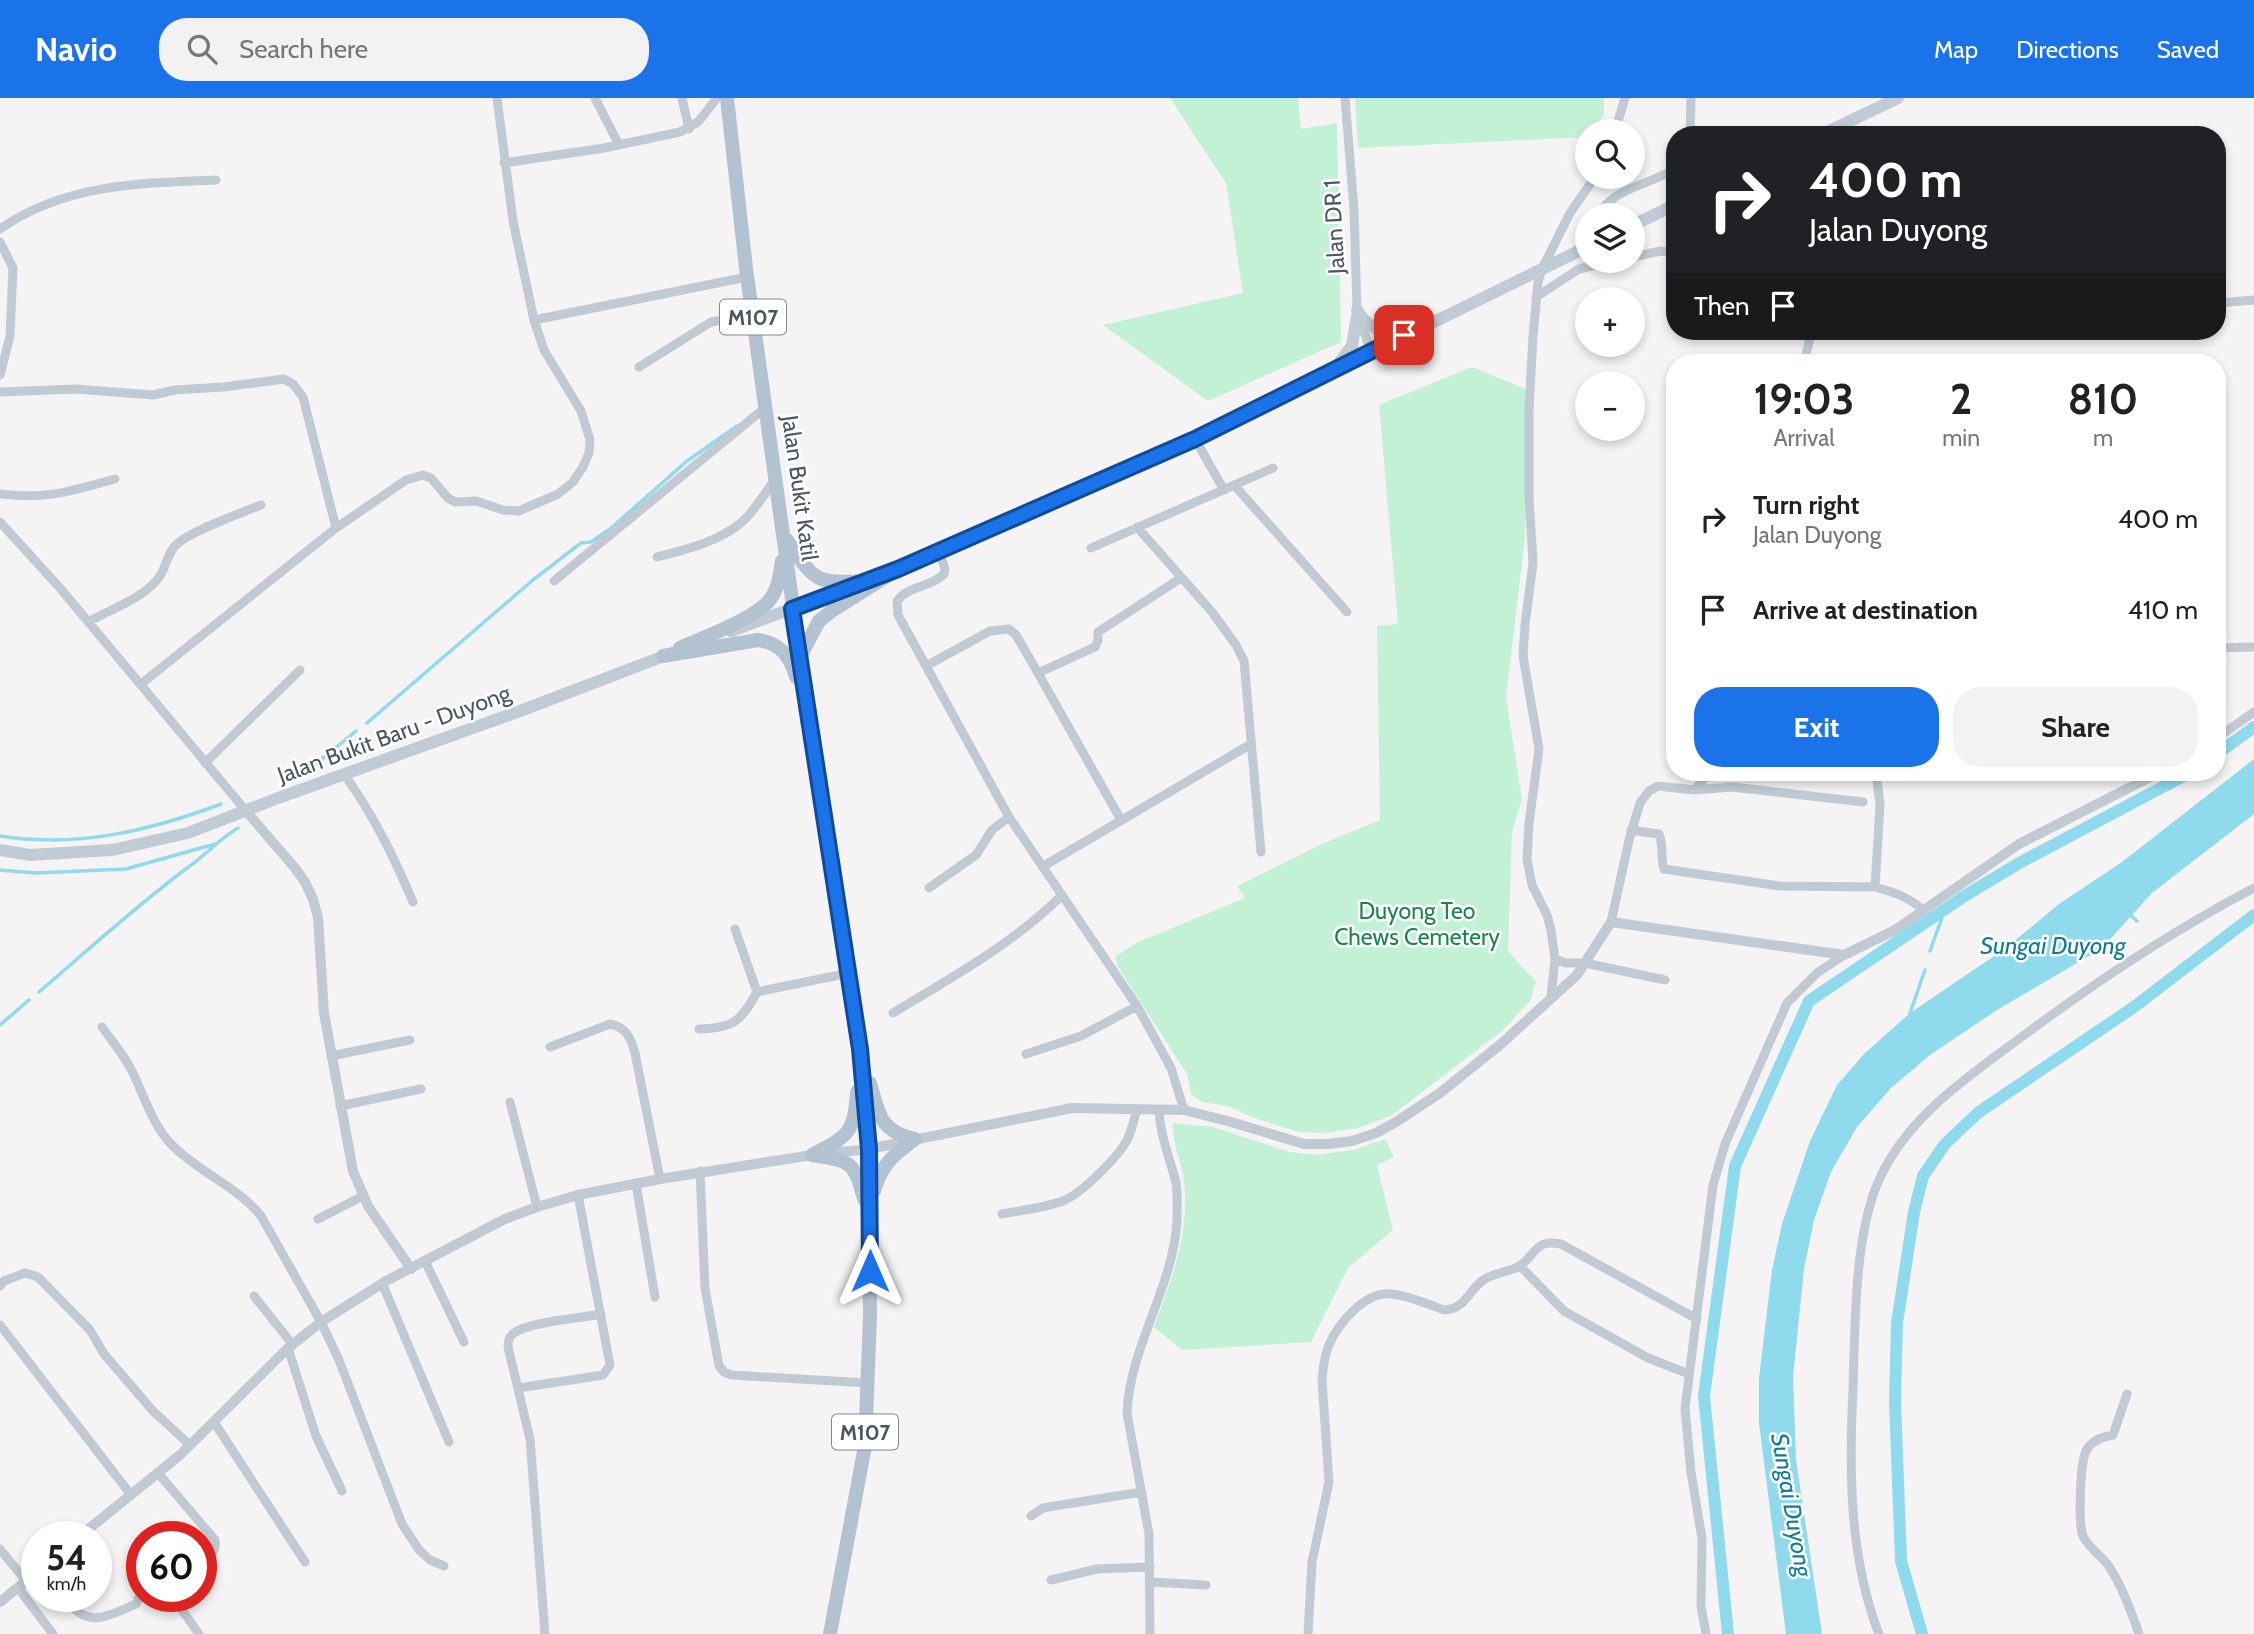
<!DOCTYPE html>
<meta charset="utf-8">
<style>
body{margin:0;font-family:Cabin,sans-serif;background:#f2f2f2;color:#222;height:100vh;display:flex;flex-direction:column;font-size:26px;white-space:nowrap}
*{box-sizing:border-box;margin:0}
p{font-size:23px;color:#767676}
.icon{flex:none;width:38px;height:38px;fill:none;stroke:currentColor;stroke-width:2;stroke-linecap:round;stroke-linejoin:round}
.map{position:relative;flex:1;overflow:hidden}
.details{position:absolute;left:1666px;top:256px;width:560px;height:427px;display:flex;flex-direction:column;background:#fff;border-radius:28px;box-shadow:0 4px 10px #0003}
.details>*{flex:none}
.banner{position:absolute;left:1666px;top:28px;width:560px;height:214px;border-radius:28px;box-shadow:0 4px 10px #0003;background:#202124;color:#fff;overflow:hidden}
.tools{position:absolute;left:1575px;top:21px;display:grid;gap:14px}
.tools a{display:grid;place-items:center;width:70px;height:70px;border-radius:50%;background:#fff;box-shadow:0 4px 10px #0003;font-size:35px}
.speed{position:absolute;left:21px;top:1423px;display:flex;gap:14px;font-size:35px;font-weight:700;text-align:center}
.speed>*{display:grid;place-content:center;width:91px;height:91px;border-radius:50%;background:#fff;box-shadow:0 4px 10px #0003;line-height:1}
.speed small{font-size:18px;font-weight:400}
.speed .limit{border:10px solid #d22;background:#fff;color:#111}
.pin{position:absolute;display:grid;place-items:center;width:60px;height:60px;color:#fff;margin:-30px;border-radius:14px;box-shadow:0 4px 10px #0006}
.me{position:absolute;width:77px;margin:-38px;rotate:0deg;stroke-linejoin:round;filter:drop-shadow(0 0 5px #0008)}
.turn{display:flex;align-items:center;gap:24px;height:147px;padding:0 28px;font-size:32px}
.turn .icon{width:91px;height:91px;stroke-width:2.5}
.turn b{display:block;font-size:49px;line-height:60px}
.then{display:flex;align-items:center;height:66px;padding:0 28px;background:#0003;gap:14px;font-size:26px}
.eta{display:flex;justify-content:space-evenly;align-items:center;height:119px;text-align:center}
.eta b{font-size:42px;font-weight:800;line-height:49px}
.action{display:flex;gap:14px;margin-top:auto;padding:14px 28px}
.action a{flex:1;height:80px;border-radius:28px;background:#1a73e8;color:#fff;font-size:28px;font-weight:800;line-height:80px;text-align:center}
.action a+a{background:#f2f2f2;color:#222}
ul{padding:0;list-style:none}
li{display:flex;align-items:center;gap:21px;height:91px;padding:0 28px}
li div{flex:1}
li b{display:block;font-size:26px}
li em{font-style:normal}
header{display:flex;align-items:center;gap:42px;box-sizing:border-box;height:98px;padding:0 35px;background:#1a73e8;color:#fff}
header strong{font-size:33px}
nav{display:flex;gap:38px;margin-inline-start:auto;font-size:24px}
.search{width:490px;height:63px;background:#f2f2f2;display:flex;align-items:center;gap:18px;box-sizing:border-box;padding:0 24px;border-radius:28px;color:#767676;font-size:26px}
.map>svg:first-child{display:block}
.green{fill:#c3f1d5}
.water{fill:#90daee}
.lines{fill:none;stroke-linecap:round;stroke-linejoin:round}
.stream{stroke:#90daee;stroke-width:3.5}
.canal{stroke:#90daee;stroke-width:12}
.minor{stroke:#c1cad2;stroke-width:9}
.tertiary{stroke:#c1cad2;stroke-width:10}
.secondary{stroke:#c1cbd6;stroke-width:12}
.primary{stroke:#b3c2d1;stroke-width:14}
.route-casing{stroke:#114b97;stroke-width:18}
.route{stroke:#1a73e8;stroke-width:12}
.labels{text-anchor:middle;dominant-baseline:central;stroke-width:5;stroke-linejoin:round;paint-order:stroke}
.shield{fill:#fff;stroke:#808990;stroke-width:2}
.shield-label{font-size:21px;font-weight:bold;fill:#4a5661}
.street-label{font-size:23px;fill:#4a5661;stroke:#fff}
.park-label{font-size:23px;fill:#17864f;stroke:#fff}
.water-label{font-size:24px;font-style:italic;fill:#0c7c9b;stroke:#fff}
</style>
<header>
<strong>Navio</strong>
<div class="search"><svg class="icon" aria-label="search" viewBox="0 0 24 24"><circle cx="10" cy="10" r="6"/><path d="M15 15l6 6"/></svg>Search here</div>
<nav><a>Map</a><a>Directions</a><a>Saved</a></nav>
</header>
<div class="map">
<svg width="2254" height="1536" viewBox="0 0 2254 1536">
<rect width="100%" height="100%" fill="#f5f3f3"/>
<path class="green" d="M 1170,0 L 1298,0 L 1301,31 L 1337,25 L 1341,244 L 1208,303 L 1103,227 L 1243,195 L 1226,85 Z
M 1355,0 L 1604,0 L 1604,17 L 1592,33 L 1587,33 L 1587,39 L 1358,50 Z
M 1472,269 L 1528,292 L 1525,440 L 1506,599 L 1522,701 L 1512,734 L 1508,853 L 1536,884 L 1530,903 L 1503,932 L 1391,1018 L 1358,1030 L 1324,1035 L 1299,1034 L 1254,1020 L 1228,1008 L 1202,1004 L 1191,996 L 1187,976 L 1118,869 L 1115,859 L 1136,845 L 1245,800 L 1237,788 L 1322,746 L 1380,722 L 1377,528 L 1398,526 L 1379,307 Z
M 1173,1025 L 1213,1029 L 1290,1054 L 1315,1057 L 1353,1052 L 1385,1041 L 1394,1059 L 1377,1067 L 1393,1132 L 1348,1170 L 1311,1244 L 1182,1252 L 1154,1229 C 1172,1181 1190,1134 1184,1082 C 1181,1061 1172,1047 1173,1025 Z"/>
<path class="water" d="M 2254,661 L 2254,716 L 2152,795 L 2112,839 L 2094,855 L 1997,912 L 1930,957 L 1891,990 L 1857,1029 L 1831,1074 L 1814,1122 L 1804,1171 L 1793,1279 L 1796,1361 L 1822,1536 L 1786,1536 L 1759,1325 L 1759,1280 L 1772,1172 L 1782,1126 L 1810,1043 L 1837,987 L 1864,956 L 1910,915 L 2006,850 L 2059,806 L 2122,764 Z"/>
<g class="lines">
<path class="stream" d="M 367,625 L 533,482 L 581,445 L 591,444 L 610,431 L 687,363 L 737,328
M 311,670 L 356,633
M 0,738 C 78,750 149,733 221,706
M 0,772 L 35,775 L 126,771 L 215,746
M 2128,815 L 2137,823
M 1930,853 L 1945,811
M 39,894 C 88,852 135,809 187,770 C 205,758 219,741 238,730
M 1911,920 L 1910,915 L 1925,872
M 0,927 L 29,902"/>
<path class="canal" d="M 2217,656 L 2254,629
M 1728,1536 L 1704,1298 L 1735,1068 L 1809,903 L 1966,797 L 2021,764 L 2191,674
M 1922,1536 L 1901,1463 L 1895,1303 L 1897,1225 L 1914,1114 L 1923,1078 L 1945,1046 L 1979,1014 L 2134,909 L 2254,817"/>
<path class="minor" d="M 595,0 L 619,47
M 682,0 L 689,31
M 1345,0 L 1354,111 L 1357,212 L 1371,255
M 1615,33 L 1625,0
M 1690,37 L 1691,0
M 504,65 L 604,50 L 680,34 L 698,24 L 717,0
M 1599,117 C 1609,92 1653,85 1675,71
M 0,131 C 64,86 140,85 216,82
M 0,144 L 13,170 L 10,238 L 0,277
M 1633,159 L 1661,153 L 1675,155
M 1536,199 L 1579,171 L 1613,163
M 2217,205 L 2254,202
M 534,222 L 747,179
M 1804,264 L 1812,233
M 639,269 L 711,224 L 727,221 L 753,221
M 0,294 L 75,291 L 153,297 L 175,292 L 223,289 L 284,281 L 293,286 L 303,299 L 336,430
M 1195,341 L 1224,392
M 1234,387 L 1347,514
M 0,396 C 47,402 71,393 115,381
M 0,424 L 60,490 L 246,713
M 1137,429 L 1212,514 L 1236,547 L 1244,563 L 1261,754
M 1091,450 L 1273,370
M 939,453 L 945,471 L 944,476 C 930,490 909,487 897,503 L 898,517 L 1009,719 L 1137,908 L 1171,970 L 1184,1012
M 657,459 C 685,452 720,443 742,424 C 755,412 765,396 775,381
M 554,483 L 766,309
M 88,524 C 111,511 145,500 160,478 C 167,467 167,454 178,445 C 196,431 239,416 261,407
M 2217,550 L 2254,549
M 926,568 L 990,533 L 1009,531 L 1016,537 L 1038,575 L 1121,722
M 1038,575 L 1095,549 L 1098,542 L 1098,534 L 1181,480
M 141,586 L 336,430 L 406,382 L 423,377 L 431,380 L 448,400 L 455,404 L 476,403 L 503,412 L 519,413 L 558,396 L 573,384 L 583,369 L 589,355 L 590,342 L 581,313 L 544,252 L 534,222 L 513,123 L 497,0
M 2217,640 L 2254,614
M 205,665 L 300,572
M 1876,674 L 1880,707 L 1875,789 C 1893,794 1909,799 1923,812
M 344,676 C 374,718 393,757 413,804
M 1694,692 L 1710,674
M 1631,732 L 1659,736 C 1664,748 1660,759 1664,771 L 1780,788 L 1875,789
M 1042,769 L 1251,646
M 929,790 L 976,757 L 992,732 L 1009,719
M 1611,824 L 1630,738 L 1640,705 L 1649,693 L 1658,688 L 1694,692 L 1732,689 L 1863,704
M 735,831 L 757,894 L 849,875
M 1555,861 L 1566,865 L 1585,865 L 1665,882
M 1551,899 L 1555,861 L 1551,832 L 1547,817 L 1532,787 L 1527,761 L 1529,725 L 1539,651 L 1523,558 L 1525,527 L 1533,465 L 1529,398 L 1529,312 L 1533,238 L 1538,184 L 1542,171 L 1570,115 L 1595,79
M 893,915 C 951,880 1013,846 1061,798
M 102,929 C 112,943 124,957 132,973 C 145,999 152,1027 173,1048 C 200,1075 238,1089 261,1118 L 321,1224 L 339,1262 L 402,1426 L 419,1452 L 430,1462 L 444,1468
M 699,931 C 734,930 741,923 757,894
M 550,949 L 610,926 C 626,929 631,940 635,955 L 660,1081
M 1026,956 L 1081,938 L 1137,908
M 331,958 L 410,942
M 510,1004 L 537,1109
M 340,1008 L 421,991
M 700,1073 L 705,1190 L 719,1268 L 724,1274 L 731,1277 L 867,1285
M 636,1086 L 655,1199
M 1002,1116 C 1023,1112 1046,1110 1065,1102 C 1083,1094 1118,1059 1127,1042 C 1132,1033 1134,1021 1137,1011
M 318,1121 L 363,1098
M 425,1163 L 464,1244
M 1520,1168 L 1564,1213 L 1648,1260 L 1689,1276
M 382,1185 L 449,1344
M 0,1188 L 4,1183 L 25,1175 L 38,1179 L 90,1232 L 104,1256 L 153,1313 L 190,1347
M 254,1198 L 293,1247
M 0,1227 L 131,1397
M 288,1250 L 316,1338 L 342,1393
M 518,1290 L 597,1278 L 603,1277 L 610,1267 L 578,1097
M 2127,1296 L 2113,1337 C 2102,1339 2092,1342 2086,1353 C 2080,1366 2078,1425 2083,1438 C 2089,1450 2100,1457 2108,1467 C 2122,1488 2131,1513 2139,1536
M 214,1324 L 305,1464
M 158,1375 L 215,1442 C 217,1454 210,1457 201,1463
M 1031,1418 L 1043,1410 L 1054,1408 L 1142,1394
M 0,1451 L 26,1483
M 1051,1482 L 1097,1471 L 1150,1469
M 1151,1484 L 1206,1487
M 18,1490 L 53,1536
M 64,1498 C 86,1532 105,1519 136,1506 L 142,1493
M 172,1498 L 199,1536
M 545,1536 L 530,1341 L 508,1249 C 508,1242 509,1239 514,1235 C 528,1224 582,1220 601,1216
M 1150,1536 L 1149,1436 L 1127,1315 C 1130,1248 1173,1190 1177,1123 C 1177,1111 1178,1096 1176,1085 C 1170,1060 1160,1038 1159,1012
M 1308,1536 L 1312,1464 L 1329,1384 L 1322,1282 C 1323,1271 1324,1260 1328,1249 C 1337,1227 1365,1192 1392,1196 C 1409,1198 1428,1206 1444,1212 C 1467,1211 1468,1191 1485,1181 C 1496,1174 1511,1174 1521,1167 C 1537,1155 1535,1141 1561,1146 L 1697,1221
M 1706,1536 L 1701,1508 L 1702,1441 L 1691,1374 L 1685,1311 L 1713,1087 L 1725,1046 L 1787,905 L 1817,875 L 1844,857
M 1879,1536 C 1849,1459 1849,1372 1853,1291 C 1855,1230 1854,1137 1879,1082 C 1908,1017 1972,976 2027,935 C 2100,881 2174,832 2254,790"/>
<path class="tertiary" d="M 246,713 L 295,770 L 305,784 L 313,801 L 318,820 L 324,915 L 353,1073 L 368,1108 L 411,1171
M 80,1438 L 180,1357 L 288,1250 L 321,1224 L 386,1183 L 505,1121 L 537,1109 L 578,1097 L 660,1081 L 812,1057 L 869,1051 L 1072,1010 L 1184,1012 L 1231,1024 L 1304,1046 L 1328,1046 L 1352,1043 L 1376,1035 L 1396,1024 L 1440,995 L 1501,946 L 1577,877 L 1611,824 L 1844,857 L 1895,832 L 2019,746 L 2160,674
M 0,1504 L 37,1474"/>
<path class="secondary" d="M 1821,37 L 1898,0
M 1633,127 L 1675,107
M 1357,212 C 1368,231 1385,237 1406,234
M 1336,269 L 1352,248 L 1357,218
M 889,475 L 1195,341 L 1587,149
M 731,533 L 862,485
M 0,752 L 30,757 L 112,752 L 188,735 L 278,700 L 520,613 L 672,555"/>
<path class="primary" d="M 727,0 L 746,170 L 808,617 L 861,952 L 869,1051 L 870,1218 L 865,1348 L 830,1536
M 787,442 C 816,486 816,485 869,483
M 680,550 C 702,540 753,521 768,504 C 778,493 780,477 782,463
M 663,558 L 758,542 C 780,545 790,558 796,579
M 800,559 L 819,523 L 833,512 L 898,471
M 870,985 C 879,1017 880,1033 915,1041
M 812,1057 C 848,1038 854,1036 857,994
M 812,1057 C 850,1063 854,1062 864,1101
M 874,1093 C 882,1066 893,1057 915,1041"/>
</g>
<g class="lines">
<g class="route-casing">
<path id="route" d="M 870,1173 L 869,1051 L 860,951 L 792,511 L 898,471 L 1195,341 L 1404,237"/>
</g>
<use href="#route" class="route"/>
</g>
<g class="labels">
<g class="shield">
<rect x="720" y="201.5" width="66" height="35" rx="5"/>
<rect x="832" y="1316.5" width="66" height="35" rx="5"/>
</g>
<g class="shield-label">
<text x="753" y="219">M107</text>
<text x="865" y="1334">M107</text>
</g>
<g class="street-label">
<text transform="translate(1334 129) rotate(-93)">Jalan DR 1</text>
<text transform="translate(800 390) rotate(82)">Jalan Bukit Katil</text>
<text transform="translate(394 636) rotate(-20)">Jalan Bukit Baru - Duyong</text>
</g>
<g class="park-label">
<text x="1417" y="813">Duyong Teo<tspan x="1417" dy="26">Chews Cemetery</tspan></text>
</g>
<g class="water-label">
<text x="2053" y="847">Sungai Duyong</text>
<text transform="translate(1792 1407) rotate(80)">Sungai Duyong</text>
</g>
</g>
</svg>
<div class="tools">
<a><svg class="icon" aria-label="search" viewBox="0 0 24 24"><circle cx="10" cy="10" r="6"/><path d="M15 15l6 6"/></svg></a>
<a><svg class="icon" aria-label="layers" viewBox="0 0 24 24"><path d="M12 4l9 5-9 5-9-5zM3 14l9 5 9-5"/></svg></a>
<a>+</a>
<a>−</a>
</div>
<div class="speed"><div>54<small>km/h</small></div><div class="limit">60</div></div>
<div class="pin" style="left:1404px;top:237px;background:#d93025"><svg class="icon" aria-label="arrive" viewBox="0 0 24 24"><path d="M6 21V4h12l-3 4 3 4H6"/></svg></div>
<svg class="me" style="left:870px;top:1173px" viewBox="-20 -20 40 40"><path d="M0-17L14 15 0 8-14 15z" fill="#1a73e8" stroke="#fff" stroke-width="4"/></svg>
<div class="banner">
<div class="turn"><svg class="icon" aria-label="right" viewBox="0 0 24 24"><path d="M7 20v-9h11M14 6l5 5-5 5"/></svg><div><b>400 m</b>Jalan Duyong</div></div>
<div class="then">Then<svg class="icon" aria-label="arrive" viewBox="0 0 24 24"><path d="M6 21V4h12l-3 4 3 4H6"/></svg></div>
</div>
<section class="details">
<div class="eta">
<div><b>19:03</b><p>Arrival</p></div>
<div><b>2</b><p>min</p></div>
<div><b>810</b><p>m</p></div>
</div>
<ul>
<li><svg class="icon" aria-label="right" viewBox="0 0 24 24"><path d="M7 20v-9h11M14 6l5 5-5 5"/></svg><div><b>Turn right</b><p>Jalan Duyong</p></div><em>400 m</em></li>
<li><svg class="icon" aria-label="arrive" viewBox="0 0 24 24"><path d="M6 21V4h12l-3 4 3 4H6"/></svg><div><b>Arrive at destination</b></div><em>410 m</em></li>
</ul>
<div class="action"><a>Exit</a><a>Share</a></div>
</section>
</div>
